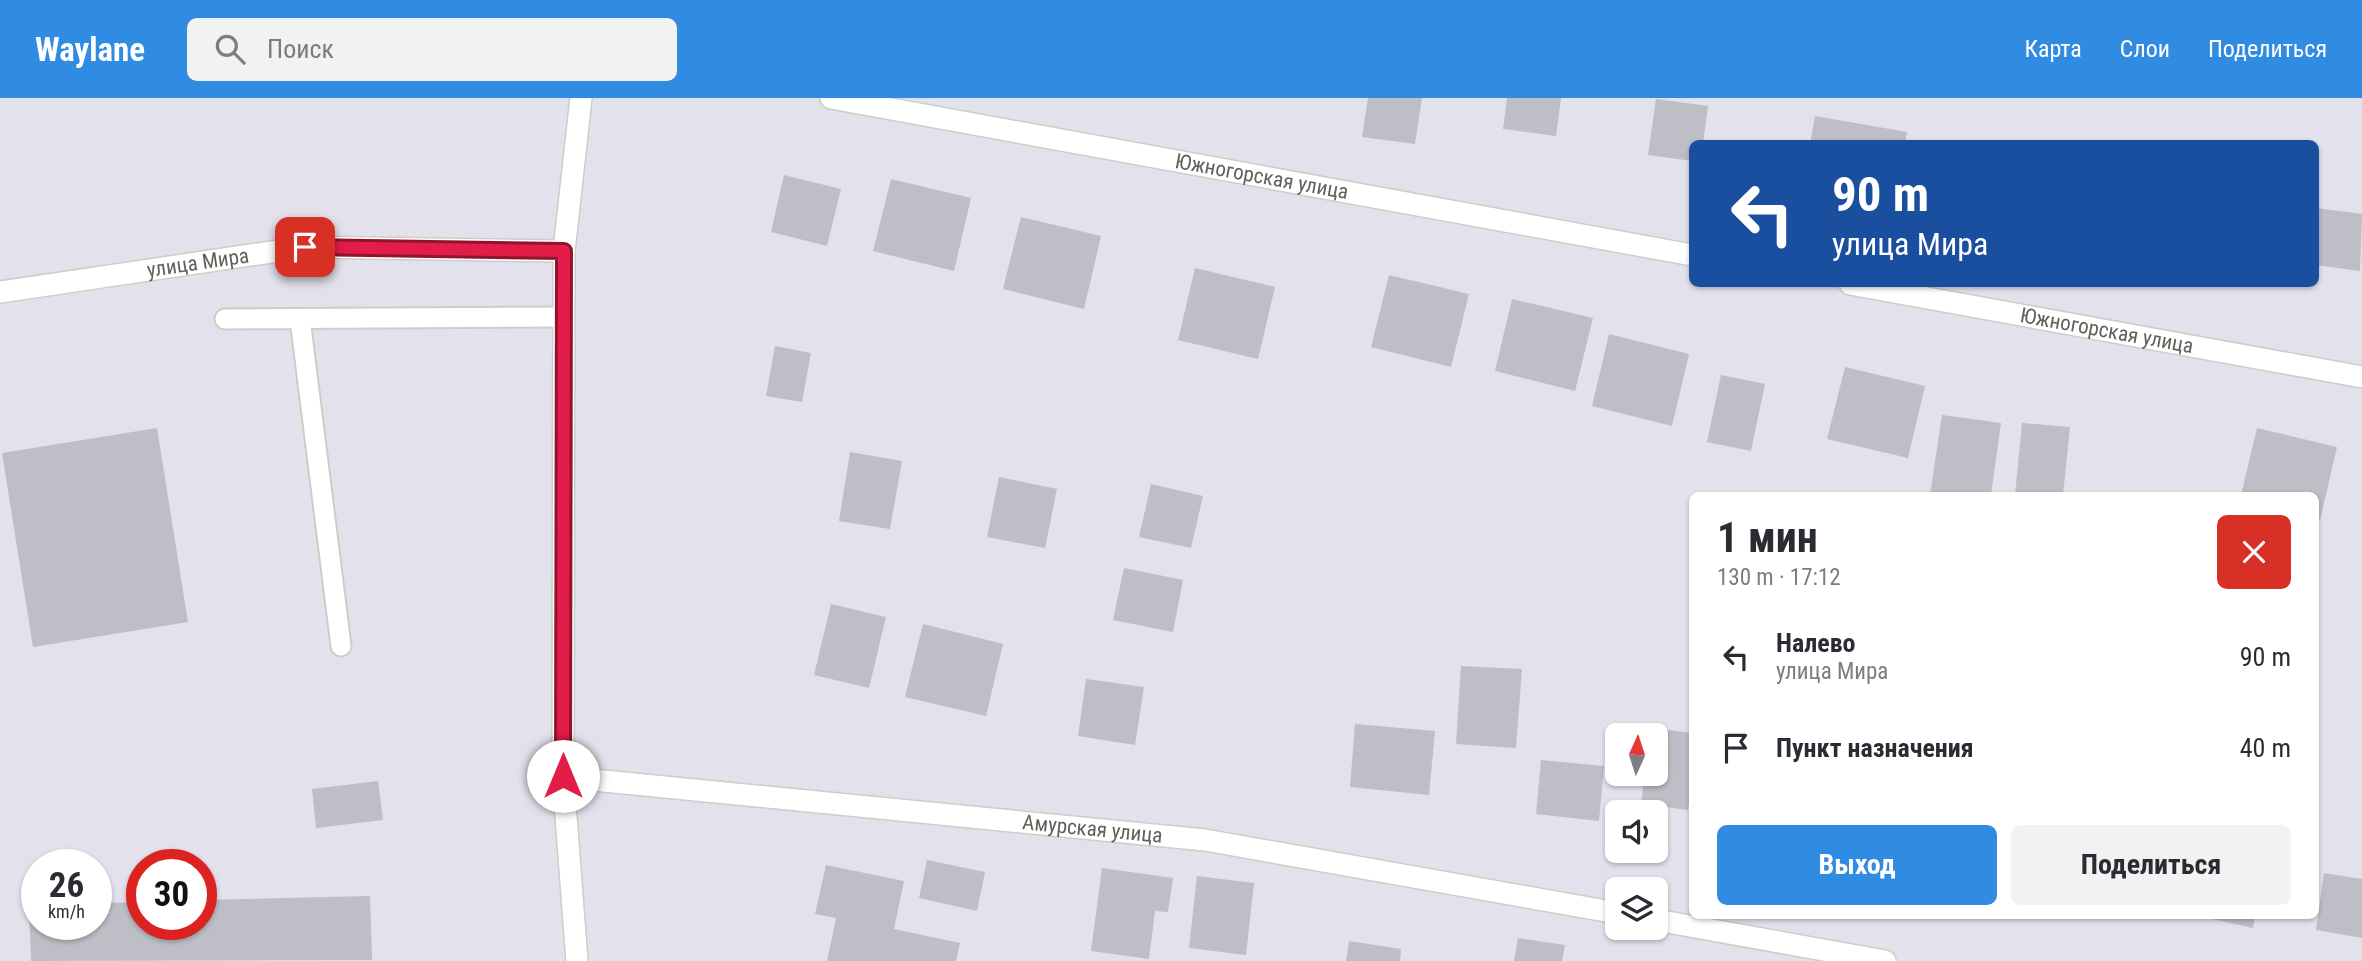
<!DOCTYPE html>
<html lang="ru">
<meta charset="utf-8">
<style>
body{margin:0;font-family:"Roboto Condensed",sans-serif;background:#f2f2f3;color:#2b2b33;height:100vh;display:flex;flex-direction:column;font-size:26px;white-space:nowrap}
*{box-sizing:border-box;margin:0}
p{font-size:23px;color:#7c7c81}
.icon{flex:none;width:38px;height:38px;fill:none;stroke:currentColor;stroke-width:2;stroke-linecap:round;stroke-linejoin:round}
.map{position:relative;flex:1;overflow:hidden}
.sheet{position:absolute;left:1689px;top:394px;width:630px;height:427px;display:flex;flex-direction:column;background:#fff;border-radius:10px;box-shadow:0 2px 5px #0004}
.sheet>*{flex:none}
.top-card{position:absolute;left:1689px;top:42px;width:630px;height:147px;border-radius:10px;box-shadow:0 2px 5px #0004;background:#1a4fa0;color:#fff;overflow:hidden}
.needle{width:46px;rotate:3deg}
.fabs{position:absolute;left:1605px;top:625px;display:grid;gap:14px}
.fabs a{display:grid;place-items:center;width:63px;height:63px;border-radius:10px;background:#fff;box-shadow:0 2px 5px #0004;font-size:35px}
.speed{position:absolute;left:21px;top:751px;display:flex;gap:14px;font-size:35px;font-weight:700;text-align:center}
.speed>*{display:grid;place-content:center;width:91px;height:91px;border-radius:50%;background:#fff;box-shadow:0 2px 5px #0004;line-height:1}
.speed small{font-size:18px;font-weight:400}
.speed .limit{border:10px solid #d22;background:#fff;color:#111}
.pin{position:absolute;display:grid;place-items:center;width:60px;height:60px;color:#fff;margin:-30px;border-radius:14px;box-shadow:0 4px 10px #0006}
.me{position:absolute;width:77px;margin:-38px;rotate:0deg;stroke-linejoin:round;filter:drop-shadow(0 0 5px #0008)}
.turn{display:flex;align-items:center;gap:24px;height:147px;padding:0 28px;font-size:32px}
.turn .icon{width:91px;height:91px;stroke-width:2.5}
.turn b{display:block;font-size:49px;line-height:60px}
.round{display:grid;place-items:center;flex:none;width:74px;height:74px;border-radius:10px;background:#f2f2f3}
.headline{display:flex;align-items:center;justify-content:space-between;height:119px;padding:0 28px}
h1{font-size:42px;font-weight:700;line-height:52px}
.cta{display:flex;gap:14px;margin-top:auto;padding:14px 28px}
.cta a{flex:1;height:80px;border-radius:10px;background:#308be2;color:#fff;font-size:28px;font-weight:700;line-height:80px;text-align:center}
.cta a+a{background:#f2f2f3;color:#2b2b33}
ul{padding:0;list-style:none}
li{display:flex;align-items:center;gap:21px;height:91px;padding:0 28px}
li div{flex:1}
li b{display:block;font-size:26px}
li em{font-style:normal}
header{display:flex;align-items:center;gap:42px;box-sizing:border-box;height:98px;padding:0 35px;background:#308be2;color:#fff}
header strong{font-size:33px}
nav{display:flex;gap:38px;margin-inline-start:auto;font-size:24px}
.search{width:490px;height:63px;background:#f2f2f3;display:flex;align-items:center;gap:18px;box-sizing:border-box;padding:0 24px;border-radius:10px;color:#7c7c81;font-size:26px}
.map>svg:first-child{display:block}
.building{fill:#bebec6}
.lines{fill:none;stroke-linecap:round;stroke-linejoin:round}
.service-casing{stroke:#cdcec7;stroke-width:23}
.minor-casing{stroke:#cdcec7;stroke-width:24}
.service{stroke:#fff;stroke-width:19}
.minor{stroke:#fff;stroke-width:21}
.route-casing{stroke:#92132f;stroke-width:18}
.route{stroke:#e11d48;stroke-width:12}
.labels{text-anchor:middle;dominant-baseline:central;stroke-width:5;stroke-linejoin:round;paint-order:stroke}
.street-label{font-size:21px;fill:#616159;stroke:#fff}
</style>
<header>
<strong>Waylane</strong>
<div class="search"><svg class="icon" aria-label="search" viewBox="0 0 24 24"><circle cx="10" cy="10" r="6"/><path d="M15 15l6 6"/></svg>Поиск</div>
<nav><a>Карта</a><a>Слои</a><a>Поделиться</a></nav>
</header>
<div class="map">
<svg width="2362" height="863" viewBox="0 0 2362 863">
<rect width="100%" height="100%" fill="#e3e1ec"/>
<path class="building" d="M 1368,0 L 1422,0 L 1415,46 L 1362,39 Z
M 1507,0 L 1561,0 L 1556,38 L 1503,31 Z
M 1656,1 L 1708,8 L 1703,46 L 1692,46 L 1692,63 L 1648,57 Z
M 1815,18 L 1907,34 L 1905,46 L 1810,46 Z
M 784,77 L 841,91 L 827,148 L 771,134 Z
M 891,81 L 971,100 L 954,173 L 873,153 Z
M 2316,110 L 2362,116 L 2360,173 L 2315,167 Z
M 1021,119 L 1101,138 L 1084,211 L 1003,191 Z
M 1195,170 L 1275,189 L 1258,261 L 1178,242 Z
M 1389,177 L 1469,196 L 1451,269 L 1371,249 Z
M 1512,201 L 1593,220 L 1575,293 L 1495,273 Z
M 1609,236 L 1689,256 L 1672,328 L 1592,308 Z
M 775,248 L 811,255 L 802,304 L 766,298 Z
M 1845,269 L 1925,288 L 1908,360 L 1827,341 Z
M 1721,277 L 1765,286 L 1751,353 L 1707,344 Z
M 1942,317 L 2001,325 L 1991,397 L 1930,397 Z
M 2022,325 L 2070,329 L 2063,397 L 2015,397 Z
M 157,330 L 188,524 L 33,549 L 2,355 Z
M 2257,330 L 2337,349 L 2320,422 L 2315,421 L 2315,397 L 2241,397 Z
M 850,354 L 902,363 L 890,431 L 839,423 Z
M 999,379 L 1057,391 L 1045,450 L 987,439 Z
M 1151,386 L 1203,398 L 1191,450 L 1139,439 Z
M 1124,470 L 1183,482 L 1173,534 L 1113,522 Z
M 831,506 L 886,519 L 869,590 L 814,577 Z
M 923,526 L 1003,546 L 986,618 L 905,599 Z
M 1461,568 L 1522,571 L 1516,650 L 1456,646 Z
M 1086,581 L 1144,589 L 1135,647 L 1078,638 Z
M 1355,626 L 1435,633 L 1429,697 L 1350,689 Z
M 1652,630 L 1692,635 L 1692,682 L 1688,712 L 1641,706 L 1645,676 L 1656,676 L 1656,637 L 1651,637 Z
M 1541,662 L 1604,668 L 1599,723 L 1536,716 Z
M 378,683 L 383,722 L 316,730 L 312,691 Z
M 927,762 L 985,774 L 977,813 L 919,800 Z
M 826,767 L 904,783 L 894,831 L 960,845 L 956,863 L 827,863 L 836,820 L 815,816 Z
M 1102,770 L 1173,780 L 1168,814 L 1155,813 L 1149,861 L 1091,853 Z
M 2324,775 L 2362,781 L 2362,840 L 2316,832 Z
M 1197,778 L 1254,785 L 1246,857 L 1189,850 Z
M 370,798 L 372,862 L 31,863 L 29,807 L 37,807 L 37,826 L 96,826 L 96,805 L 142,804 L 142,826 L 201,826 L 201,802 Z
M 2194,817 L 2255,817 L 2253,830 Z
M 1518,840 L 1565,847 L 1562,863 L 1514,863 Z
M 1349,843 L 1401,851 L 1400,863 L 1346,863 Z"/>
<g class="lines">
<g class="service-casing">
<path id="service" d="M 225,221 L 564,219
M 300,221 L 341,548"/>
</g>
<g class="minor-casing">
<g id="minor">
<path id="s1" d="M 831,0 L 1692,157"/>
<path id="s2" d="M 1850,186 L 2362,279"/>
<path id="s3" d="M 0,194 L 305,149 L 564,153"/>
<path id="s4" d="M 563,679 L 1205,742 L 1617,815"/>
<path d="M 1656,822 L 1885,863"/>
<path d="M 577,863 L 563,679 L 564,153 L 581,0"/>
</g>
</g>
<use href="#service" class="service"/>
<use href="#minor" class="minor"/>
</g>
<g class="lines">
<g class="route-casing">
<path id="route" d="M 305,149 L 564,153 L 563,678"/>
</g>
<use href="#route" class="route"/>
</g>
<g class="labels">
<g class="street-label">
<text stroke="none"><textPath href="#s1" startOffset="438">Южногорская улица</textPath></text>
<text stroke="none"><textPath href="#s3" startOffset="200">улица Мира</textPath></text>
<text stroke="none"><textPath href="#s2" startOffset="261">Южногорская улица</textPath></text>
<text stroke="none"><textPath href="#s4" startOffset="532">Амурская улица</textPath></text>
</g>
</g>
</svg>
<div class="fabs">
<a><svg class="needle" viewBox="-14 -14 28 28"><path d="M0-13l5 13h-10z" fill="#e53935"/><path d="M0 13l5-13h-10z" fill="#7c7c81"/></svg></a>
<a><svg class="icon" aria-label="sound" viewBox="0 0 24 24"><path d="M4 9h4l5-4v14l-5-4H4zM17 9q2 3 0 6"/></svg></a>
<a><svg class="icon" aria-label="layers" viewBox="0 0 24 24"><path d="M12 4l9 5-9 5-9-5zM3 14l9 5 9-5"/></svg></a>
</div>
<div class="speed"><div>26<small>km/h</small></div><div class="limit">30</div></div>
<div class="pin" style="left:305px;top:149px;background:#d93025"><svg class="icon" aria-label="arrive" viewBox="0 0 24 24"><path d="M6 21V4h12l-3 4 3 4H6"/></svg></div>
<svg class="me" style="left:563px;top:678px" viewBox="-20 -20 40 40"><circle r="19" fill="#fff"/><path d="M0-13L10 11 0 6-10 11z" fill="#e11d48"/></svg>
<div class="top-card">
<div class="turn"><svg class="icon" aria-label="left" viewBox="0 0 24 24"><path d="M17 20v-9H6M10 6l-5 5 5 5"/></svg><div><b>90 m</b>улица Мира</div></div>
</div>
<section class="sheet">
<div class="headline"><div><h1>1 мин</h1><p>130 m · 17:12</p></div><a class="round" style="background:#d93025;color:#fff"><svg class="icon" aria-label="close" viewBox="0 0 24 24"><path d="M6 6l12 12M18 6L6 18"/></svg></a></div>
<ul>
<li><svg class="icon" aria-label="left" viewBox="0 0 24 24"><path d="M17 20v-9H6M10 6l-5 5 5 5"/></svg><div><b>Налево</b><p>улица Мира</p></div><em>90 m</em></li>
<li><svg class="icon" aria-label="arrive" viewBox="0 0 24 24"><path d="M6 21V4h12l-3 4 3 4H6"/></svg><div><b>Пункт назначения</b></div><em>40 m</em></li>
</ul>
<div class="cta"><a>Выход</a><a>Поделиться</a></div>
</section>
</div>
